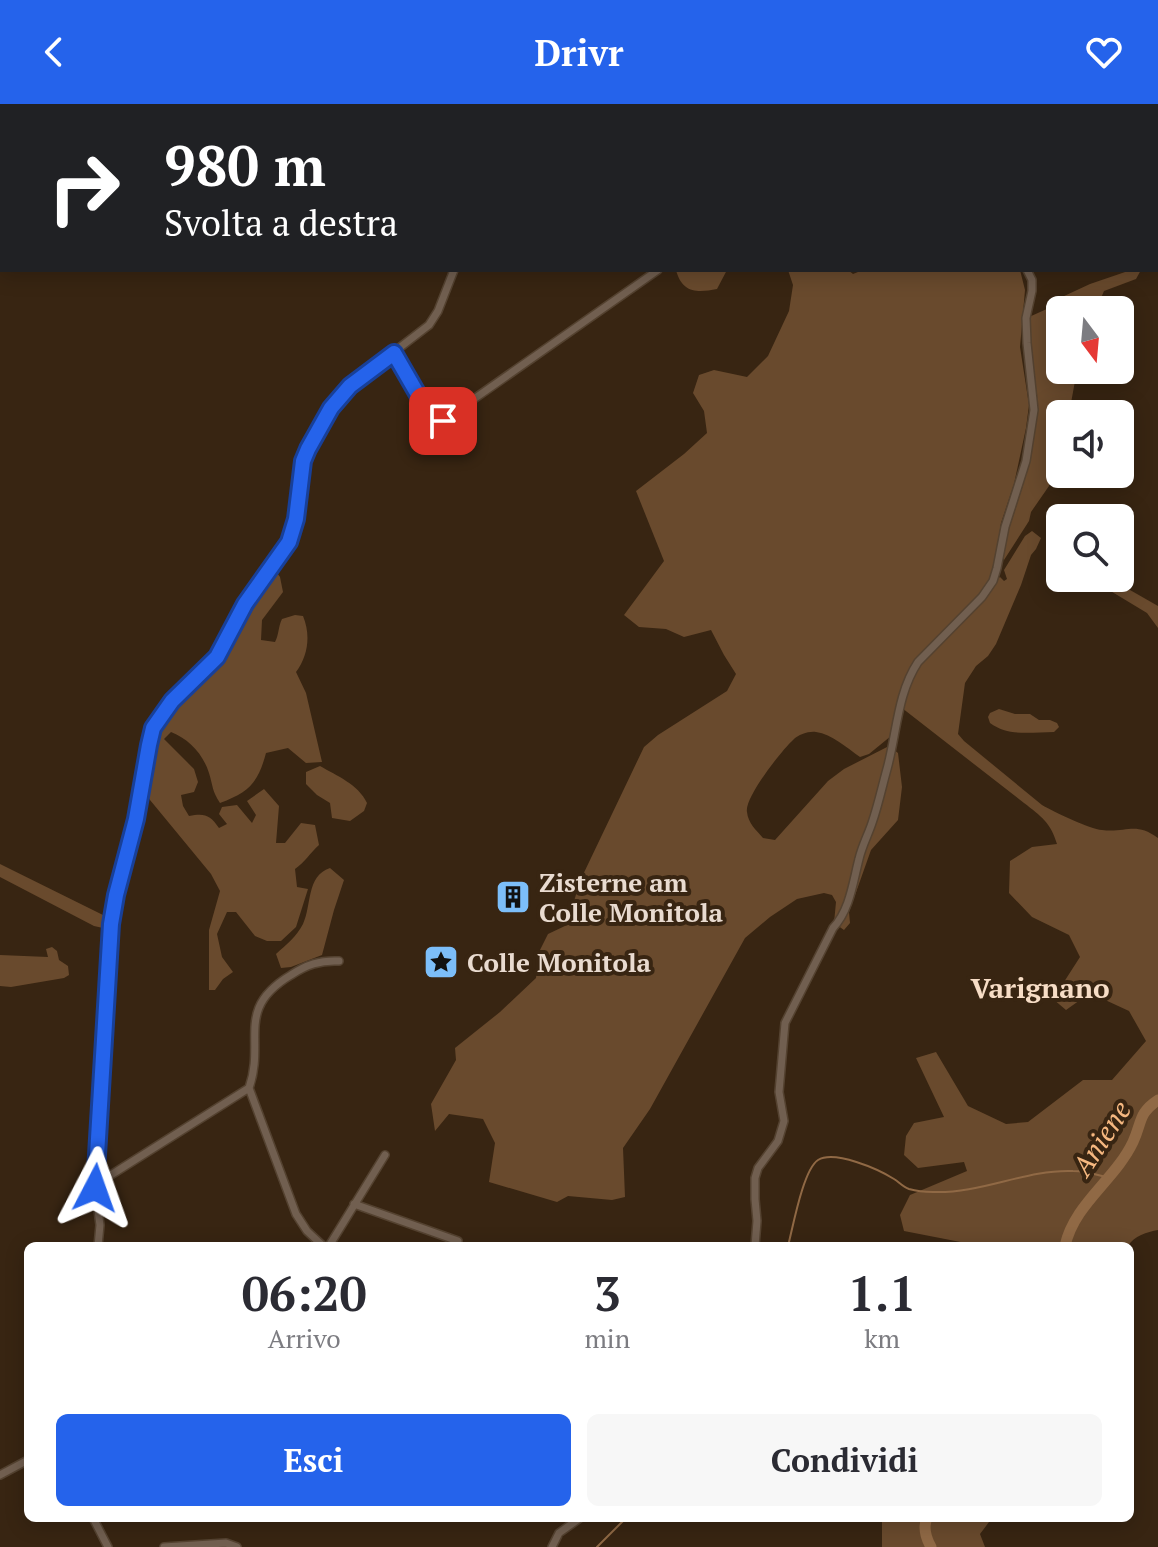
<!DOCTYPE html>
<html lang="it">
<style>
body{margin:0;font-family:"PT Serif",serif;background:#f7f7f7;color:#2b2b33;height:100vh;display:flex;flex-direction:column;font-size:30px;white-space:nowrap}
*{box-sizing:border-box;margin:0}
p{font-size:26px;color:#7c7c81}
.icon{flex:none;width:44px;height:44px;fill:none;stroke:currentColor;stroke-width:2;stroke-linecap:round;stroke-linejoin:round}
.map{position:relative;flex:1;overflow:hidden}
.side{position:absolute;left:24px;top:1138px;width:1110px;height:280px;display:flex;flex-direction:column;background:#fff;border-radius:12px;box-shadow:0 4px 20px #0003}
.side>*{flex:none}
.banner{position:absolute;left:0px;top:0px;width:1158px;height:168px;box-shadow:0 4px 20px #0003;background:#202124;color:#fff;overflow:hidden}
.needle{width:52px;rotate:164deg}
.buttons{position:absolute;left:1046px;top:192px;display:grid;gap:16px}
.buttons a{display:grid;place-items:center;width:88px;height:88px;border-radius:12px;background:#fff;box-shadow:0 4px 20px #0003;font-size:40px}
.pin{position:absolute;display:grid;place-items:center;width:68px;height:68px;color:#fff;margin:-34px;border-radius:16px;box-shadow:0 4px 12px #0006}
.me{position:absolute;width:88px;margin:-44px;rotate:4deg;stroke-linejoin:round;filter:drop-shadow(0 0 6px #0008)}
.turn{display:flex;align-items:center;gap:28px;height:168px;padding:0 32px;font-size:36px}
.turn .icon{width:104px;height:104px;stroke-width:2.5}
.turn b{display:block;font-size:56px;line-height:68px}
.eta{display:flex;justify-content:space-evenly;align-items:center;height:136px;text-align:center}
.eta b{font-size:48px;font-weight:800;line-height:56px}
.primary-button{display:flex;gap:16px;margin-top:auto;padding:16px 32px}
.primary-button a{flex:1;height:92px;border-radius:12px;background:#2563eb;color:#fff;font-size:32px;font-weight:800;line-height:92px;text-align:center}
.primary-button a+a{background:#f7f7f7;color:#2b2b33}
header{display:flex;justify-content:space-between;align-items:center;height:104px;padding:0 32px;background:#2563eb;color:#fff;font-size:36px;font-weight:800}
.map>svg:first-child{display:block}
.green{fill:#694a2d}
.lines{fill:none;stroke-linecap:round;stroke-linejoin:round}
.stream{stroke:#906945;stroke-width:2}
.river{stroke:#906945;stroke-width:11}
.minor-casing{stroke:#544230;stroke-width:10}
.secondary-casing{stroke:#544230;stroke-width:12}
.minor{stroke:#715f50;stroke-width:7}
.secondary{stroke:#987d65;stroke-width:9}
.route-casing{stroke:#184099;stroke-width:20}
.route{stroke:#2563eb;stroke-width:14}
.labels{text-anchor:middle;dominant-baseline:central;stroke-width:8;stroke-linejoin:round;paint-order:stroke}
.poi-label{font-size:26px;font-weight:bold;fill:#e9dbd0;stroke:#382512;text-anchor:start}
.neighbourhood-label{font-size:28px;font-weight:bold;fill:#f7ddc6;stroke:#382512}
.water-label{font-size:28px;font-style:italic;fill:#f6b880;stroke:#382512}
</style>
<header><svg class="icon" aria-label="back" viewBox="0 0 24 24"><path d="M15 5l-7 7 7 7"/></svg>Drivr<svg class="icon" aria-label="heart" viewBox="0 0 24 24"><path d="M12 20l-8-8c-3-5 5-10 8-4 3-6 11-1 8 4z"/></svg></header>
<div class="map">
<svg width="1158" height="1443" viewBox="0 0 1158 1443">
<rect width="100%" height="100%" fill="#382512"/>
<path class="green" d="M 676,166 L 727,166 L 717,185 C 697,189 682,189 676,166 Z
M 788,166 L 848,166 L 853,170 L 863,166 L 1020,166 L 1025,186 L 1020,243 L 1029,301 L 1026,324 L 1014,380 L 1001,419 L 996,450 L 989,477 L 984,486 L 924,546 L 909,568 L 891,632 L 869,650 L 860,653 C 847,644 832,630 816,628 C 809,627 799,630 793,636 C 782,646 744,694 747,708 C 748,719 756,726 763,734 L 775,736 L 828,677 L 844,665 L 889,642 L 898,649 L 902,683 L 898,716 L 871,746 L 849,808 L 850,819 L 844,826 L 834,819 L 836,798 L 832,791 L 824,789 L 797,795 L 770,813 L 745,834 L 650,1005 L 623,1044 L 625,1093 L 612,1096 L 568,1092 L 557,1098 L 489,1078 L 495,1039 L 483,1015 L 449,1010 L 435,1027 L 431,1000 L 456,956 L 455,944 L 500,908 L 536,874 L 539,848 L 548,830 L 567,821 L 580,777 L 644,643 L 658,631 L 727,587 L 736,570 L 724,551 L 711,526 L 684,533 L 666,525 L 639,523 L 624,511 L 664,457 L 636,387 L 684,350 L 707,329 L 704,307 L 693,289 L 699,271 L 714,266 L 747,273 L 768,252 L 789,207 L 793,181 Z
M 1131,166 L 1141,166 L 1136,175 L 1104,187 L 1096,206 L 1060,206 L 1060,266 L 1077,266 L 1069,310 L 1060,310 L 1060,344 L 1049,382 L 1031,408 L 1029,417 L 1004,456 L 1003,444 L 1023,381 L 1037,307 L 1030,260 L 1029,213 L 1049,204 L 1062,193 L 1090,180 Z
M 1032,427 L 1041,434 L 1036,445 L 1031,451 L 1021,481 L 996,540 L 988,552 L 976,562 L 965,579 L 958,630 L 964,637 L 1042,701 C 1054,708 1090,725 1102,726 C 1127,729 1135,717 1158,734 L 1158,1126 C 1147,1128 1134,1132 1128,1142 L 981,1142 L 904,1127 L 900,1111 L 910,1091 L 967,1067 L 964,1058 L 918,1064 L 904,1051 L 906,1032 L 914,1019 L 944,1013 L 916,954 L 936,948 L 968,1002 L 1006,1020 L 1028,1018 L 1083,976 L 1112,976 L 1146,937 L 1129,907 L 1090,889 L 1066,906 L 1053,895 L 1080,853 L 1069,831 L 1032,813 L 1009,789 L 1010,757 L 1032,743 L 1057,740 C 1051,719 1041,712 1024,699 L 902,604 L 905,591 L 918,562 L 996,476 L 1000,473 L 1004,477 L 1007,475 L 1004,466 L 1025,432 Z
M 275,466 L 280,473 L 283,488 L 262,516 L 261,536 L 275,538 C 279,531 278,523 282,515 L 295,511 L 303,512 C 311,531 308,552 296,568 L 306,589 L 322,658 L 306,659 L 288,644 L 266,649 C 258,679 249,688 220,699 C 212,687 213,682 209,669 C 203,650 189,635 171,628 L 164,635 L 194,665 L 198,678 L 194,688 L 181,691 L 183,702 L 189,712 C 205,709 210,711 219,724 L 227,720 L 219,710 L 222,703 L 237,701 L 252,719 L 256,711 L 247,697 L 264,685 L 279,702 L 276,739 L 285,739 L 301,719 L 315,721 L 319,741 C 310,749 305,758 295,765 L 297,783 L 308,785 L 296,823 L 281,837 L 267,837 L 255,832 L 236,808 L 227,808 L 217,830 L 222,853 L 233,868 L 223,875 L 215,886 L 209,886 L 209,826 L 220,787 L 211,770 L 150,696 L 143,683 L 152,637 L 158,621 L 174,598 L 215,562 L 253,496 Z
M 1089,474 L 1109,474 L 1158,502 L 1158,524 L 1147,509 Z
M 999,605 L 1015,610 L 1030,610 L 1039,616 L 1050,616 L 1057,619 L 1059,623 L 1054,628 C 1032,628 1009,633 990,619 L 988,613 L 990,609 Z
M 320,662 C 337,672 358,680 367,699 L 364,707 L 350,717 L 332,714 L 330,699 L 317,691 L 306,680 L 306,668 Z
M 0,760 L 103,811 L 103,824 L 94,822 L 0,773 Z
M 330,764 L 344,776 L 334,806 L 322,851 L 291,863 L 281,864 L 276,850 C 286,841 297,832 303,820 C 312,801 306,772 330,764 Z
M 52,843 L 57,847 L 59,856 L 68,862 L 69,871 L 64,874 L 11,883 L 0,882 L 0,851 L 48,853 L 46,845 Z
M 882,1414 L 992,1414 L 980,1430 L 985,1443 L 882,1443 Z"/>
<g class="lines">
<path class="stream" d="M 788,1142 C 793,1123 803,1066 818,1056 C 835,1046 878,1065 894,1075 C 899,1078 903,1083 909,1085 C 916,1087 926,1088 933,1088 C 981,1090 1026,1065 1073,1067 C 1086,1067 1098,1071 1110,1074
M 597,1443 L 626,1414"/>
<path class="river" d="M 1065,1142 C 1074,1100 1115,1076 1133,1038 C 1142,1019 1138,1009 1158,996
M 927,1414 C 923,1423 926,1434 931,1443"/>
<g class="minor-casing">
<path id="minor" d="M 975,0 L 975,2
M 566,2 L 568,0
M 394,249 L 432,315 L 437,318 L 441,318 L 658,166
M 249,984 L 296,1110 L 307,1127 L 323,1142
M 95,1081 L 249,984 C 266,936 234,905 291,871 C 306,861 320,856 339,857
M 354,1100 L 458,1137
M 98,1142 L 100,1121 L 95,1084 L 110,824 L 115,797 L 136,715 L 149,637 L 156,619 L 174,595 L 217,553 L 245,500 L 289,438 L 296,415 L 303,357 L 333,301 L 355,278 L 429,221 L 438,207 L 454,166
M 329,1142 L 385,1051
M 755,1142 L 757,1117 L 755,1095 L 755,1074 L 758,1064 L 778,1037 L 784,1017 L 779,988 L 785,919 L 833,824 C 850,806 853,778 859,755 C 862,742 868,731 872,719 C 878,702 882,683 887,665 C 897,629 897,590 918,558 L 982,493 L 993,477 L 997,464 L 1005,423 L 1026,357 L 1034,306 L 1027,239 L 1026,214 L 1032,187 L 1032,176 L 1027,166
M 0,1371 L 28,1356
M 93,1414 L 108,1443
M 164,1443 L 226,1439 L 237,1443
M 552,1443 L 559,1429 L 580,1414"/>
</g>
<g class="secondary-casing">
<path id="secondary" d="M 151,2 L 155,0
M 0,90 L 2,89"/>
</g>
<use href="#minor" class="minor"/>
<use href="#secondary" class="secondary"/>
</g>
<g class="lines">
<g class="route-casing">
<path id="route" d="M 95,1084 L 111,820 L 116,791 L 136,715 L 149,641 L 153,624 L 172,597 L 217,553 L 245,500 L 289,438 L 296,415 L 303,357 L 308,345 L 331,304 L 350,282 L 394,249 L 432,315 L 437,318 L 443,317"/>
</g>
<use href="#route" class="route"/>
</g>
<defs>
<g id="building-square" transform="scale(1.8)"><rect x="-9" y="-9" width="18" height="18" rx="4" fill="#7cbef9" stroke="#382512"/><path d="M-4-6H4V6H1V3H-1V6H-4ZM-2.5-4.3h1.7v1.8h-1.7ZM.8-4.3h1.7v1.8H.8ZM-2.5-1h1.7V.8h-1.7ZM.8-1h1.7V.8H.8Z" fill="#111"/></g>
<g id="sight-square" transform="scale(1.8)"><rect x="-9" y="-9" width="18" height="18" rx="4" fill="#7cbef9" stroke="#382512"/><path d="M0-6L1.8-2.2L6-1.7L2.9 1.2L3.7 5.4L0 3.3L-3.7 5.4L-2.9 1.2L-6-1.7L-1.8-2.2Z" fill="#111"/></g>
</defs>
<g fill-rule="evenodd">
<use href="#building-square" x="513" y="793"/>
<use href="#sight-square" x="441" y="858"/>
</g>
<g class="labels">
<g class="poi-label">
<text x="539" y="778">Zisterne am<tspan x="539" dy="30">Colle Monitola</tspan></text>
<text x="467" y="858">Colle Monitola</text>
</g>
<g class="neighbourhood-label">
<text x="1040" y="883">Varignano</text>
</g>
<g class="water-label">
<text transform="translate(1101 1034) rotate(-57)">Aniene</text>
</g>
</g>
</svg>
<div class="buttons">
<a><svg class="needle" viewBox="-14 -14 28 28"><path d="M0-13l5 13h-10z" fill="#e53935"/><path d="M0 13l5-13h-10z" fill="#7c7c81"/></svg></a>
<a><svg class="icon" aria-label="sound" viewBox="0 0 24 24"><path d="M4 9h4l5-4v14l-5-4H4zM17 9q2 3 0 6"/></svg></a>
<a><svg class="icon" aria-label="search" viewBox="0 0 24 24"><circle cx="10" cy="10" r="6"/><path d="M15 15l6 6"/></svg></a>
</div>
<div class="pin" style="left:443px;top:317px;background:#d93025"><svg class="icon" aria-label="arrive" viewBox="0 0 24 24"><path d="M6 21V4h12l-3 4 3 4H6"/></svg></div>
<svg class="me" style="left:95px;top:1084px" viewBox="-20 -20 40 40"><path d="M0-17L14 15 0 8-14 15z" fill="#2563eb" stroke="#fff" stroke-width="4"/></svg>
<div class="banner">
<div class="turn"><svg class="icon" aria-label="right" viewBox="0 0 24 24"><path d="M7 20v-9h11M14 6l5 5-5 5"/></svg><div><b>980 m</b>Svolta a destra</div></div>
</div>
<section class="side">
<div class="eta">
<div><b>06:20</b><p>Arrivo</p></div>
<div><b>3</b><p>min</p></div>
<div><b>1.1</b><p>km</p></div>
</div>
<div class="primary-button"><a>Esci</a><a>Condividi</a></div>
</section>
</div>
